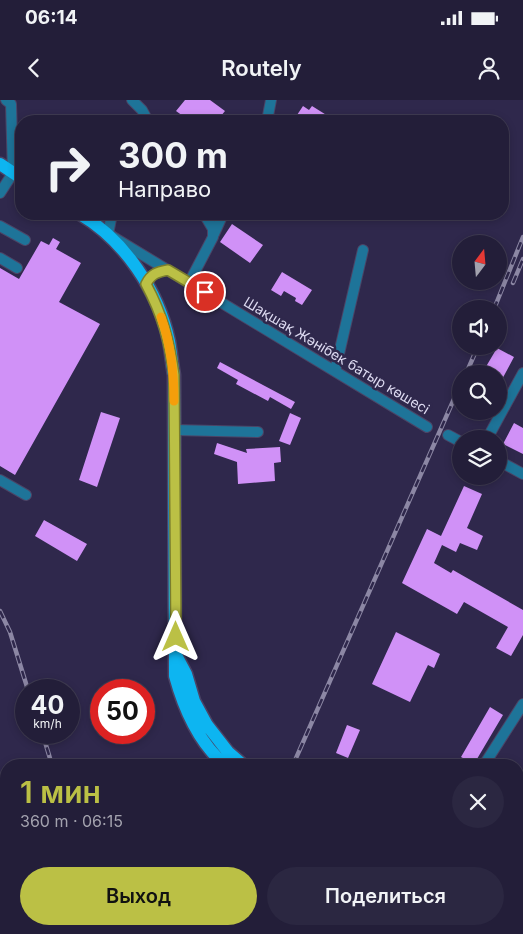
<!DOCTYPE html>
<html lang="ru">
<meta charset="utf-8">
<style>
body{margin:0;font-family:Inter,sans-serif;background:#2b2741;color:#f1f3f6;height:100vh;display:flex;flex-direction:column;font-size:19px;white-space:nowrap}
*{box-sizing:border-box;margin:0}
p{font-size:16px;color:#a3a2ae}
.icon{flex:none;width:28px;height:28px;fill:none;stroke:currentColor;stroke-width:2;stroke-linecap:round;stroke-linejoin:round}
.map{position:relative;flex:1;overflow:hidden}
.drawer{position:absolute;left:0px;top:659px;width:524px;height:176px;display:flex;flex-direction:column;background:#231e39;border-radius:20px 20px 0 0;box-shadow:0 2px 8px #0003,0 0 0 1px #403c53}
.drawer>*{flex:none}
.guide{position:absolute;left:15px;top:15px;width:494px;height:105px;border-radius:20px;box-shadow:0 2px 8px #0003,0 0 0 1px #403c53;background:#231e39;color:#f1f3f6;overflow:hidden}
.needle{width:32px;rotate:16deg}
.tools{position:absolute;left:452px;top:135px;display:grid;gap:10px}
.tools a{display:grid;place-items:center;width:55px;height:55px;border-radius:50%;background:#231e39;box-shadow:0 2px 8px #0003,0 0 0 1px #403c53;font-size:25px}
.speed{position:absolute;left:15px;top:579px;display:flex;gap:10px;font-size:25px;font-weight:700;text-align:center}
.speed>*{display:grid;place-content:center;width:65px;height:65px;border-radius:50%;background:#231e39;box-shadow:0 2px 8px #0003,0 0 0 1px #403c53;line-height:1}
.speed small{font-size:12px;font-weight:400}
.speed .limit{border:8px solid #d22;background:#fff;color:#111}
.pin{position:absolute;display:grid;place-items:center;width:42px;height:42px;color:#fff;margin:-21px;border:2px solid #fff;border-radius:50%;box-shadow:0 1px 5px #0007}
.me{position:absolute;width:55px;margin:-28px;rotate:0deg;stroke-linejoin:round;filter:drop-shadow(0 0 4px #0008)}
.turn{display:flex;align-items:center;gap:18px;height:105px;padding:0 20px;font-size:22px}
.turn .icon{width:65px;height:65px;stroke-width:2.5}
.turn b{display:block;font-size:35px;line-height:42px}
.round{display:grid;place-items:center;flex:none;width:52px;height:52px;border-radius:26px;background:#2b2741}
.headline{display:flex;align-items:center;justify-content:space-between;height:85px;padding:0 20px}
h1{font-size:30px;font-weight:600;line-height:38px;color:#bbc045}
.button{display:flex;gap:10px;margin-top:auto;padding:10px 20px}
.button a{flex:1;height:58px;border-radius:30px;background:#bbc045;color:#111;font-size:20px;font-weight:600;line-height:58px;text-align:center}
.button a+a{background:#2b2741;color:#f1f3f6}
.status{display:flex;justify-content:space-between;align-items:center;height:35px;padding:0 25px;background:#231e39;direction:ltr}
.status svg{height:14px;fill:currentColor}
header{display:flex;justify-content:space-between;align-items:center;height:65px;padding:0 20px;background:#231e39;font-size:22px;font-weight:600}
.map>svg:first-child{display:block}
.building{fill:#d091f7}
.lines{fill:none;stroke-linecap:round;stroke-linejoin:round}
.minor-casing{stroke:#4b4466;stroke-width:12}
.major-casing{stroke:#4b4466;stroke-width:15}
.minor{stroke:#1e7499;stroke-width:10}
.major{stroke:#0db5f1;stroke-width:12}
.rail-casing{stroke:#8c87a4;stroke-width:4.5}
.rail{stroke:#2f284c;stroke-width:2.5;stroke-dasharray:8;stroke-linecap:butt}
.route-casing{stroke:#7a7d2d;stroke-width:12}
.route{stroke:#bbc045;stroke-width:9}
.slow{stroke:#f59e0b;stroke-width:9}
.labels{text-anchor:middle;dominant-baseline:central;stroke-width:5;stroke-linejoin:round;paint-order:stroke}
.street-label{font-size:14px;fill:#dcd9f0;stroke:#2f284c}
</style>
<div class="status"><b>06:14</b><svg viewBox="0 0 49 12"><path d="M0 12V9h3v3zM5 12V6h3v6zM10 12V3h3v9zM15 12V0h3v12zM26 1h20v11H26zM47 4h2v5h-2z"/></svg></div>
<header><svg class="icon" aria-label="back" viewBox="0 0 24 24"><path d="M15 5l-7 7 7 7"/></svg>Routely<svg class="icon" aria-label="person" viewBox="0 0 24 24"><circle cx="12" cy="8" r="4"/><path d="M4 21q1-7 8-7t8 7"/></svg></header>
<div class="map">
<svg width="523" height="834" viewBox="0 0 523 834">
<rect width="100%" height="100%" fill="#2f284c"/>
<path class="building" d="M 185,0 L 210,0 L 225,11 L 217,21 L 190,21 L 176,11 Z
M 303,6 L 309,10 L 312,6 L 336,21 L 293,21 Z
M 232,124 L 263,145 L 250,163 L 220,142 Z
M 53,138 L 60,142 L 56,149 L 81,163 L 59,202 L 100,224 L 15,375 L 0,366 L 0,168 L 19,179 L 41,141 L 49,145 Z
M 282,172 L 312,190 L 302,205 L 295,201 L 296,198 L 284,191 L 281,196 L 271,190 Z
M 497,248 L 514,257 L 499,285 L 499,274 L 490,274 L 484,270 Z
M 220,262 L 295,302 L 291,309 L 270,297 L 268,301 L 236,284 L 238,280 L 217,268 Z
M 101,312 L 120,318 L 97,387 L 79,380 Z
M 290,313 L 301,318 L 290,345 L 279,341 Z
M 514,323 L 523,328 L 523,354 L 503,344 Z
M 217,343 L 247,353 L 246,349 L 280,347 L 281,362 L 274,363 L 275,381 L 238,384 L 237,362 L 214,354 Z
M 464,386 L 482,394 L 467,428 L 483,436 L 477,450 L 460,443 L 456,452 L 442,445 L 434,463 L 451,473 L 453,470 L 523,510 L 523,535 L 511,556 L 496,548 L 508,527 L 464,502 L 457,514 L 402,483 L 427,429 L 441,436 Z
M 44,420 L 87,444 L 77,461 L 35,436 Z
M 396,532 L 440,554 L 434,568 L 428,565 L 410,602 L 372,584 Z
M 490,607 L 503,615 L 474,664 L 461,657 Z
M 347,625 L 360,630 L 348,658 L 336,653 Z"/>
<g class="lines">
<g class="minor-casing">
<path id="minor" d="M 132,0 L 142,10 L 148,21
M 267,21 L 271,0
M 0,93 L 13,73 L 11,4 L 6,0
M 112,114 L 108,134 L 427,327
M 0,126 L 25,140
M 214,134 L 223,114
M 0,158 L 17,168
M 189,183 L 213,137 L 213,129 L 204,114
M 146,184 C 151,174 157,172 168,170
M 335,271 L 363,150
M 175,330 L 258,332
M 448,335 L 461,342
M 487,339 L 523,273
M 499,361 L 523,374
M 0,380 L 26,395
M 484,665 L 523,604
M 0,810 L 6,814
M 27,829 L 35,834"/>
</g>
<g class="major-casing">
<path id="major" d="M 0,64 L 21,78
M 80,114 C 124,140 158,190 169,241 C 171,252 172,264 174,275 L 175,576 C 184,609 198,642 225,665
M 176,555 L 186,574 L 194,601 L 207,625 L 228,652 L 243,665
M 428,829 L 434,834
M 446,829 L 453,834"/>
</g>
<use href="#minor" class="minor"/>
<use href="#major" class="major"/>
<g class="rail-casing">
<path id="rail" d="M 513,183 L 523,159
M 494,209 L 523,137
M 466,274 L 478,246
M 0,511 L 10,532 L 28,590
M 42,632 L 52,665
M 293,665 L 461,283
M 100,829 L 101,834
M 224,834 L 226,829"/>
</g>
<use href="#rail" class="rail"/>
</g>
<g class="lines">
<g class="route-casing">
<path id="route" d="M 176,537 L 174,275 C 169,240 163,216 146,184 C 151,174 157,172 168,170 L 205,192"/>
</g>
<use href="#route" class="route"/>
<path class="slow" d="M 161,217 C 171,245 174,272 174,301"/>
</g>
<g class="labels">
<g class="street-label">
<text transform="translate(337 255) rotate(31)">Шақшақ Жәнібек батыр көшесі</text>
</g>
</g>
</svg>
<div class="tools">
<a><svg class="needle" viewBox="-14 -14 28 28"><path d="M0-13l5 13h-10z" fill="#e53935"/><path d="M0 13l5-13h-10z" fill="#a3a2ae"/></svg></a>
<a><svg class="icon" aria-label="sound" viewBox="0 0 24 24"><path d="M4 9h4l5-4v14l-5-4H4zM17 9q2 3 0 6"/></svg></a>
<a><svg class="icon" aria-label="search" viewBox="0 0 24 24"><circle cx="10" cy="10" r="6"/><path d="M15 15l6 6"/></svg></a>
<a><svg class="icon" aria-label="layers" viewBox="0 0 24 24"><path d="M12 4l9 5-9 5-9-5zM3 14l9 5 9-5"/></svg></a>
</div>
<div class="speed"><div>40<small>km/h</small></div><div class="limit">50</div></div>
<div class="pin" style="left:205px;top:192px;background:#d93025"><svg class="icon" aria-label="arrive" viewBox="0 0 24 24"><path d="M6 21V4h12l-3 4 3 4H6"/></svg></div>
<svg class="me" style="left:176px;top:537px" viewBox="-20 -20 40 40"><path d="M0-17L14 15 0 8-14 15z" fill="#bbc045" stroke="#fff" stroke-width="4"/></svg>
<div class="guide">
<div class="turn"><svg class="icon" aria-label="right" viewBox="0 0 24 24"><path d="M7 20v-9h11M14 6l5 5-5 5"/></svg><div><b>300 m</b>Направо</div></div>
</div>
<section class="drawer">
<div class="headline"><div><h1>1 мин</h1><p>360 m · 06:15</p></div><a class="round"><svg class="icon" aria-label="close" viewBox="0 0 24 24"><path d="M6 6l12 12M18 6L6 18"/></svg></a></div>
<div class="button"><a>Выход</a><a>Поделиться</a></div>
</section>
</div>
